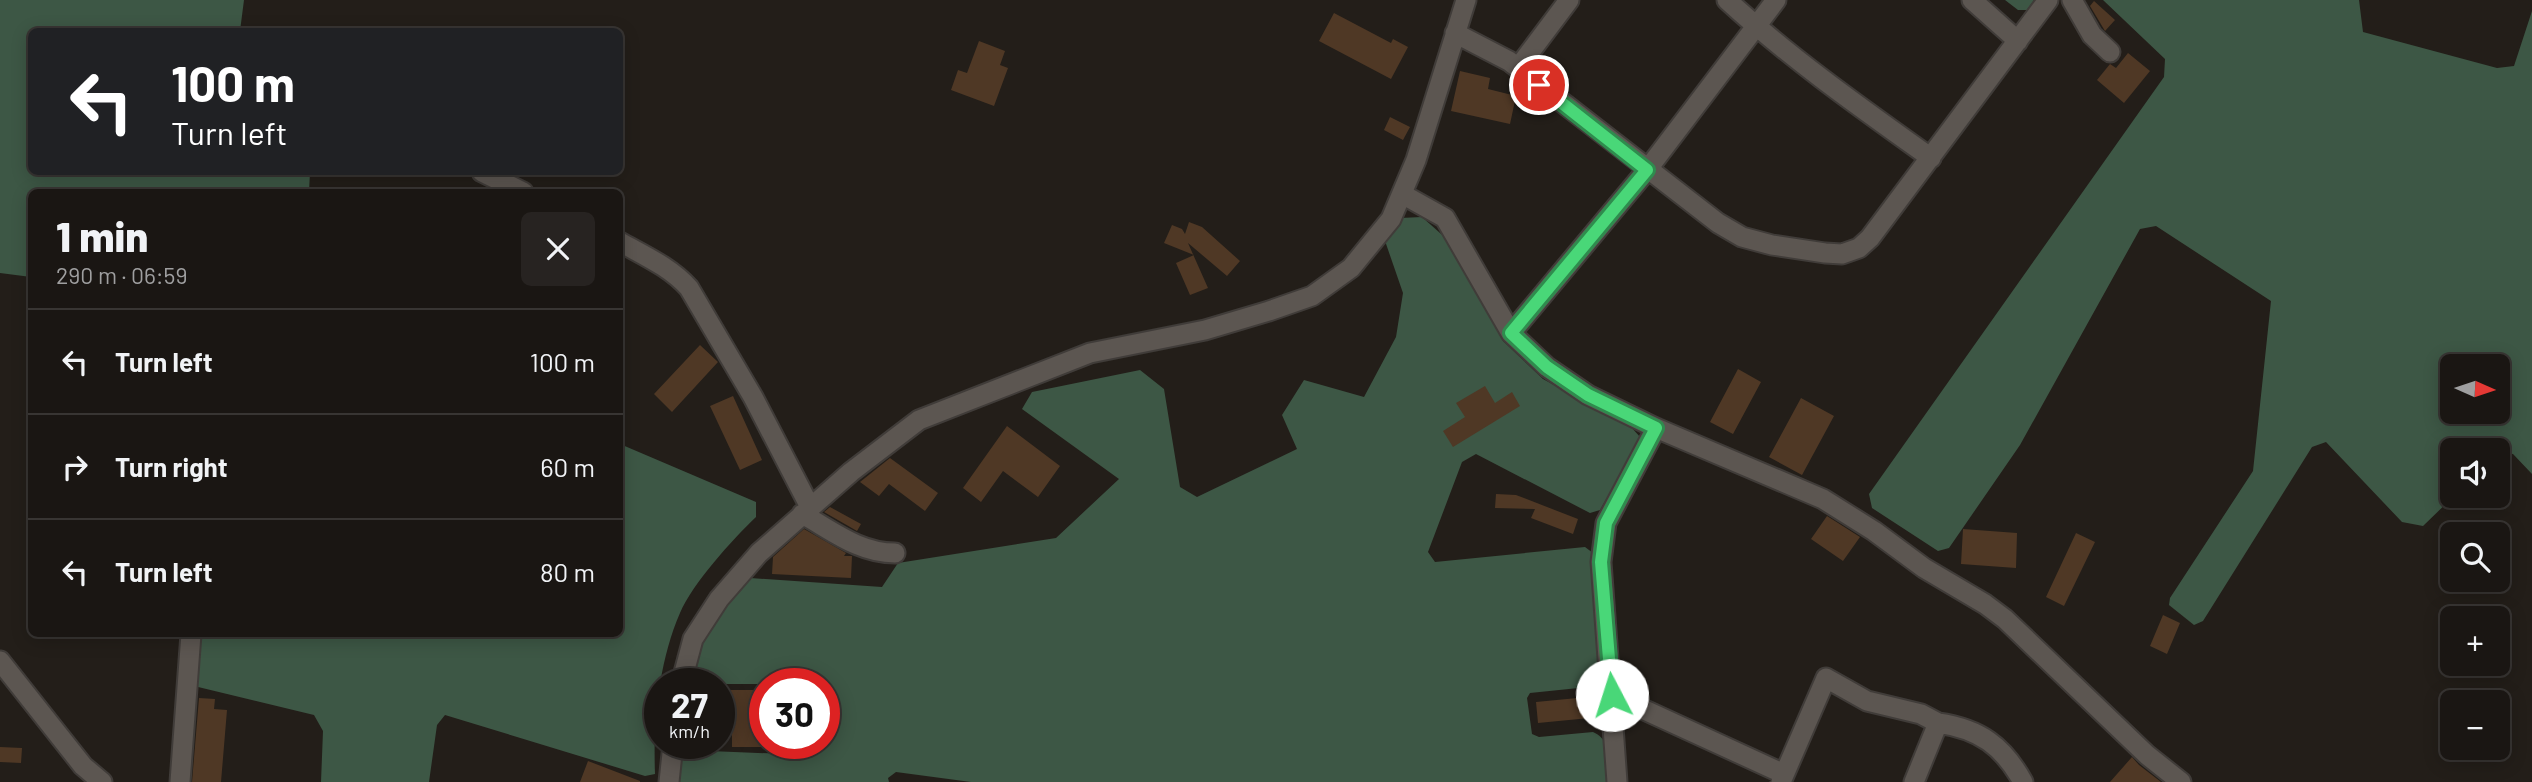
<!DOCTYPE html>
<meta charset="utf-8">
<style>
body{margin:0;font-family:Barlow,sans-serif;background:#272321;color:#f1f3f6;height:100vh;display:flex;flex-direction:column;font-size:26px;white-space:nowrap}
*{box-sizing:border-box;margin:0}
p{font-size:23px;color:#9f9fa0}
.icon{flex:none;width:38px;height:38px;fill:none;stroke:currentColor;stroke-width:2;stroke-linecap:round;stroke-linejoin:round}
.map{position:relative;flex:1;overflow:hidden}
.sheet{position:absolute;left:28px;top:189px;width:595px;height:448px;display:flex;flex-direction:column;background:#1a1613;border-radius:10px;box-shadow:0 4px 18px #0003,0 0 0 2px #383533}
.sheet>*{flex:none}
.banner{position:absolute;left:28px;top:28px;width:595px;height:147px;border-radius:10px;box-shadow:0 4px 18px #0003,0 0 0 2px #383533;background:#202124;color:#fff;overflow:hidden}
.needle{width:46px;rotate:93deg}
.buttons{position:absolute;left:2440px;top:354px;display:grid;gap:14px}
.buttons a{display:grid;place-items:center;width:70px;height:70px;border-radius:10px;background:#1a1613;box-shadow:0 4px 18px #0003,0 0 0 2px #383533;font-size:35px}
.speed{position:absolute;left:644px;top:668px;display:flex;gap:14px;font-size:35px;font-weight:700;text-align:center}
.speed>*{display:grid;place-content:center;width:91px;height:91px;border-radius:50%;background:#1a1613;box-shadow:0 4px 18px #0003,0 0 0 2px #383533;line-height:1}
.speed small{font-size:18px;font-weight:400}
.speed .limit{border:10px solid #d22;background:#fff;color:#111}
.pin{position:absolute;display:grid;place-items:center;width:60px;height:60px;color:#fff;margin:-30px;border:4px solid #fff;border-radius:50%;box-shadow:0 2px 7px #0007}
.me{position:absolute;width:77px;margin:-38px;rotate:355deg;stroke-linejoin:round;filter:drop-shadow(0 0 5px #0008)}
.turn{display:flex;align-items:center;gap:24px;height:147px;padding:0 28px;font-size:32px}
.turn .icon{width:91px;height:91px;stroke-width:2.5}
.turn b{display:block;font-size:49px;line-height:60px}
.round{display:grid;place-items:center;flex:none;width:74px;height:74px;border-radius:10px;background:#272321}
.headline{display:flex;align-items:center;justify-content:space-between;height:119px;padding:0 28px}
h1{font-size:42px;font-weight:800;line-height:52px}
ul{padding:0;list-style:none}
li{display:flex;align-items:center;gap:21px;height:105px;padding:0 28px;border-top:2px solid #383533}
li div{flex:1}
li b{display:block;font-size:26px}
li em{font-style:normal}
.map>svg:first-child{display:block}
.forest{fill:#3d5745;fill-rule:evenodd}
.building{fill:#4f3825}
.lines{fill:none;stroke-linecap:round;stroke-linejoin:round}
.street-casing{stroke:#403c39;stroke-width:23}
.street{stroke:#5c5651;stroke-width:19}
.route-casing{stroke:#2f8c4e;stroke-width:18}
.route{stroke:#49d778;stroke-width:12}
</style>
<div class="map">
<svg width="2532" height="782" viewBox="0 0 2532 782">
<rect width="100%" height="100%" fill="#231e19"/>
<path class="forest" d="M 0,0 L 244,0 L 240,31 L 32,32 L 32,172 L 310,172 L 309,192 L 32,192 L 31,277 L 0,273 Z
M 2005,0 L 2034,0 L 2027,10 L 2018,10 Z
M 2103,0 L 2359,0 L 2363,32 L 2497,68 L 2514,66 L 2532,11 L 2532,474 L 2513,454 L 2500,453 L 2497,455 L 2497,450 L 2452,450 L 2452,495 L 2455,495 L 2423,526 L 2402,522 L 2326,442 L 2312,447 L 2203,621 L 2194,625 L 2169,605 L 2170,598 L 2253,471 L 2271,301 L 2156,226 L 2140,229 L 2020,445 L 1949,548 L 1938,551 L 1872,508 L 1869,494 L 2164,77 L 2165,59 ZM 2452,366 L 2497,366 L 2497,411 L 2452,411 Z
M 1422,217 L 1449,241 L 1503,341 L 1543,379 L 1631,427 L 1641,438 L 1600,510 L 1590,513 L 1476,454 L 1462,462 L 1428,552 L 1435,562 L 1585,547 L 1593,553 L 1604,679 L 1598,686 L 1530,693 L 1527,698 L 1532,734 L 1539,737 L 1593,732 C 1613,741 1609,763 1610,782 L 971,782 L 896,772 L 888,778 L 889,782 L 675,782 L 676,759 L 686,750 L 810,755 L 821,748 L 821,744 L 824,744 L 824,684 L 691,684 C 693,674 692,660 696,651 C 707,623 731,599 750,578 L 882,587 L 898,563 L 1056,538 L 1119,479 L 1022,409 L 1032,392 L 1140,370 L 1164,389 L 1180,487 L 1197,497 L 1297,449 L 1282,415 L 1304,380 L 1364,397 L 1396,337 L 1403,293 L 1384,238 L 1400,218 Z
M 620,444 L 756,502 L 756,517 C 732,540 693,583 680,613 C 659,661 653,722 655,774 L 645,776 L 445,715 L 437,725 L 429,782 L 321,782 L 323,731 L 314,715 L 194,686 L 197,634 L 620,634 Z"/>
<path class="building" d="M 2094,1 L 2115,20 L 2105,31 L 2090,6 Z
M 1334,13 L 1391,43 L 1393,39 L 1408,47 L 1391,79 L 1319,41 Z
M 979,41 L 1005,51 L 1000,65 L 1008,68 L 994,106 L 951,90 L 958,70 L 967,73 Z
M 2128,53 L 2150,71 L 2124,103 L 2097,80 L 2110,64 L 2116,68 Z
M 1460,71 L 1490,78 L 1488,89 L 1516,96 L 1510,124 L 1451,111 Z
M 1390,117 L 1410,127 L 1403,140 L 1384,130 Z
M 1189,222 L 1202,227 L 1240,261 L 1227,276 L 1188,243 L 1208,288 L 1190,295 L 1176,263 L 1194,255 L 1164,243 L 1172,225 L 1182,229 L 1185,234 Z
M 700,345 L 718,362 L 672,412 L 654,394 Z
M 1738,369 L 1761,382 L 1733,434 L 1710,422 Z
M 1485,386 L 1495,403 L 1512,392 L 1520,406 L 1453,447 L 1443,431 L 1465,417 L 1456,403 Z
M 733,396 L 762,460 L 740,470 L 710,406 Z
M 1801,398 L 1834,416 L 1802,475 L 1769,457 Z
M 1007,426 L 1060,466 L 1038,497 L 1003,471 L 981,502 L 963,488 Z
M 890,458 L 938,493 L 925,511 L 889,484 L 879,496 L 860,482 Z
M 1496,494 L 1516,495 L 1578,519 L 1573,534 L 1531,518 L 1535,509 L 1495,508 Z
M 830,507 L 861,524 L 857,531 L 824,512 Z
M 1827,516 L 1860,537 L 1843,561 L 1811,539 Z
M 804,529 L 846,553 L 844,556 L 852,556 L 851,578 L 772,574 L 773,557 Z
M 1963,529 L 2017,533 L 2016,568 L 1961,564 Z
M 2076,533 L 2095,542 L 2064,606 L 2046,597 Z
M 2163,615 L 2180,623 L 2167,654 L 2150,646 Z
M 719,690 L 765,690 L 765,747 L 732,747 L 732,731 L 719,731 Z
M 1598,696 L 1600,717 L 1538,723 L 1536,702 Z
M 199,698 L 215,699 L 214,709 L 227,710 L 221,782 L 192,782 Z
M 0,747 L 22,748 L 21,763 L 0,762 Z
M 2132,757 L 2139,765 L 2161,782 L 2110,782 Z
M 588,761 L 640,781 L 640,782 L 580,782 Z"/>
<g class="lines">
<g class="street-casing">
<path id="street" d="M 1727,0 C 1790,58 1861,108 1931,158
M 1972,0 L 2018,41
M 2072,0 L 2092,35 L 2110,52
M 1455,33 L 1509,61 L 1718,223 L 1742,237 L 1772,245 L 1825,253 L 1842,254 L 1859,248 L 1870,238 L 2048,0
M 1518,68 L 1569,0
M 482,172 L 523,192
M 1402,194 L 1445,218 L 1511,333 L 1547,367 L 1588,395 L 1656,428 L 1823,499 L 1874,531 L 1924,568 L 1985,604 L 2005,619 L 2147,755 L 2181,782
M 620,242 C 645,256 670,267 689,288 L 753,397 L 810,507
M 1511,333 L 1647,170 L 1776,0
M 802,514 C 833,531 859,553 895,553
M 0,661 L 83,766 L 102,782
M 681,684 L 693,639 L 719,599 L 759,553 L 851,472 L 919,420 L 1090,353 L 1205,330 L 1269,311 L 1312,296 L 1351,268 L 1391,219 L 1416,160 L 1466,0
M 1612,695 L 1784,774
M 1938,723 C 1980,729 2003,746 2023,782
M 180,782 L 191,634
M 669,782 L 673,744
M 1617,782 L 1601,562 L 1606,523 L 1656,428
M 1781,782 L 1826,678 L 1867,701 L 1921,714 L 1938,723 L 1914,782"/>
</g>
<use href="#street" class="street"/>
</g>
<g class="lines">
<g class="route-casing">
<path id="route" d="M 1539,85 L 1647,170 L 1511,333 L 1547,367 L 1588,395 L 1656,428 L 1606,523 L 1601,562 L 1612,695"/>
</g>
<use href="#route" class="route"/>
</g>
</svg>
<div class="buttons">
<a><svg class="needle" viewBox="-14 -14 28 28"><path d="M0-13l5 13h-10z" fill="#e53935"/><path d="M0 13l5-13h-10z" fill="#9f9fa0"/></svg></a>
<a><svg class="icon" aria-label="sound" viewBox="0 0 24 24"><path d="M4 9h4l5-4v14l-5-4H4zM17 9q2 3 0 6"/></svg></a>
<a><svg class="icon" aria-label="search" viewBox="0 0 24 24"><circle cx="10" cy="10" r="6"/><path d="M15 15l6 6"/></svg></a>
<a>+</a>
<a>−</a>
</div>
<div class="speed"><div>27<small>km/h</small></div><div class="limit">30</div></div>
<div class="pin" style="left:1539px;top:85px;background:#d93025"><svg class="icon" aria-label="arrive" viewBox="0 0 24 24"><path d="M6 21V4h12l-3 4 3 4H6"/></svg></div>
<svg class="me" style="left:1612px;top:695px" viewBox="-20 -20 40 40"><circle r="19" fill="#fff"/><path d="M0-13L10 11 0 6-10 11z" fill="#49d778"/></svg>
<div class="banner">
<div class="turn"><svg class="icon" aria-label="left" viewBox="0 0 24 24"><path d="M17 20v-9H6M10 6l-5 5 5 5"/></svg><div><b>100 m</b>Turn left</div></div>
</div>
<section class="sheet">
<div class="headline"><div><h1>1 min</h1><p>290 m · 06:59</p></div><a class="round"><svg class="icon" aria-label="close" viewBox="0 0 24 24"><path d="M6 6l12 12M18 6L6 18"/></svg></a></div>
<ul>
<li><svg class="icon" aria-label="left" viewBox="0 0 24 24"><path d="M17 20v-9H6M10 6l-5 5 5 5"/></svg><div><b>Turn left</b></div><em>100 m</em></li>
<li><svg class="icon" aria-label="right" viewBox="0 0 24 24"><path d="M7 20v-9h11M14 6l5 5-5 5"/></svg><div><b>Turn right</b></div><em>60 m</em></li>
<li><svg class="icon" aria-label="left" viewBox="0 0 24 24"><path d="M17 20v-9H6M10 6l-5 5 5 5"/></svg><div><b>Turn left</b></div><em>80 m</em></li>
</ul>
</section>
</div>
